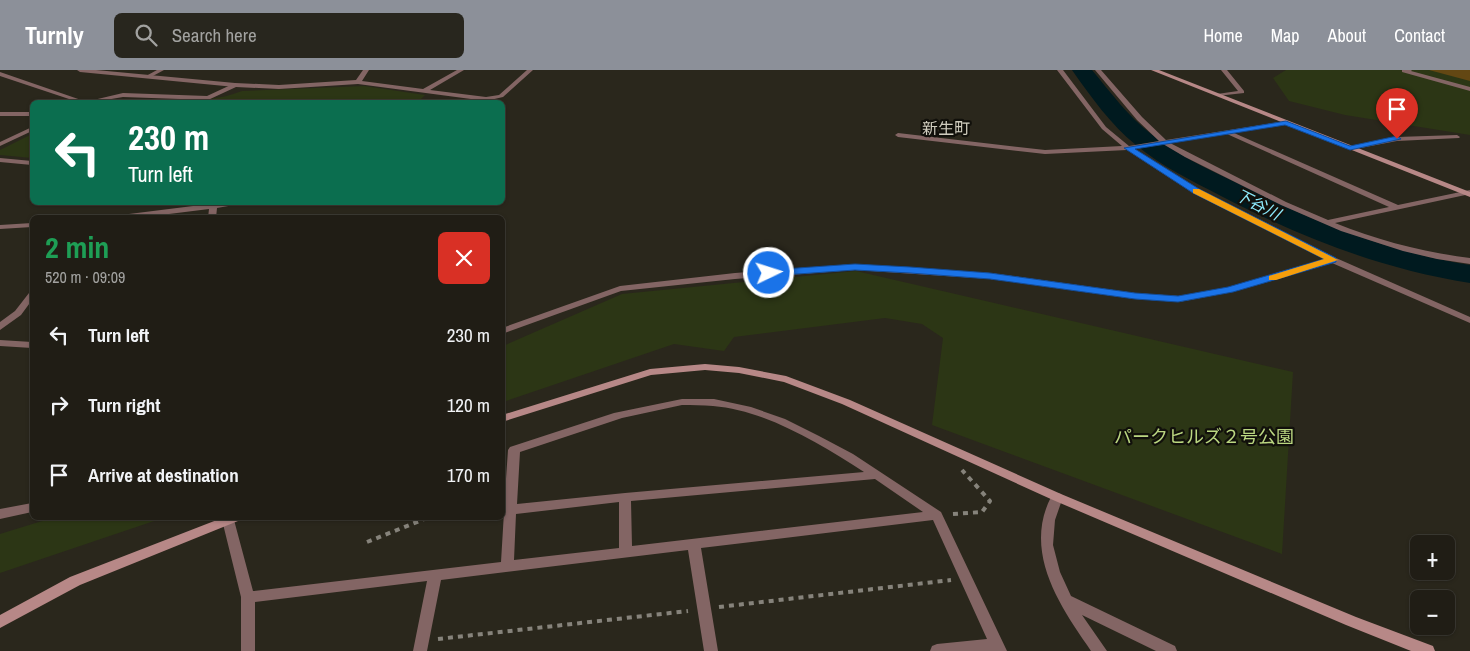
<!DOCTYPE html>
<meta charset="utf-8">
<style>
body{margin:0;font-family:"Archivo Narrow","Noto Sans JP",sans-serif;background:#28261e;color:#f1f3f6;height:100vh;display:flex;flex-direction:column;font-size:19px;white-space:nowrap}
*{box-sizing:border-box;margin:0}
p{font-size:16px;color:#a2a2a0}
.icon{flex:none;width:28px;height:28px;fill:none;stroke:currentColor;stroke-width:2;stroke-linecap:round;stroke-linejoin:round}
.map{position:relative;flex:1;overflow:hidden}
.drawer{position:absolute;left:30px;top:145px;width:475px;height:305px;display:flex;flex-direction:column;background:#201d15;border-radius:8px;box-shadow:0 1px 4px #0004,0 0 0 1px #3d3b34}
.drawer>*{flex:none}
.guide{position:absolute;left:30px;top:30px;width:475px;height:105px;border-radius:8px;box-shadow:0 1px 4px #0004,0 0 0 1px #3d3b34;background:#0b6e4f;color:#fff;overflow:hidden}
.controls{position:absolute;left:1410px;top:465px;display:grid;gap:10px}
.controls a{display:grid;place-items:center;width:45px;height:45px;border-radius:8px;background:#201d15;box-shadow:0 1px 4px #0004,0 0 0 1px #3d3b34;font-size:25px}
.pin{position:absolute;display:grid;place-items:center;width:42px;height:42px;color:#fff;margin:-51px -21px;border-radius:50% 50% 50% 0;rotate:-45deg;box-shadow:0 0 5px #0007}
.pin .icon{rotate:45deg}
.me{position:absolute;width:55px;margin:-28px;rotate:86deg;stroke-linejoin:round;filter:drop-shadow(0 0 4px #0008)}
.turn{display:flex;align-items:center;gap:18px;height:105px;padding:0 15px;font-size:22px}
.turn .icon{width:65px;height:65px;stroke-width:2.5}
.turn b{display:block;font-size:35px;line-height:42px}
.round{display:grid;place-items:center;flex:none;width:52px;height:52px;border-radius:8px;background:#28261e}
.head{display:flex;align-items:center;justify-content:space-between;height:85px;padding:0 15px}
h1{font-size:30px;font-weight:800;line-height:38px;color:#1e9e55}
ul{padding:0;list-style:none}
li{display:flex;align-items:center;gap:15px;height:70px;padding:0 15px}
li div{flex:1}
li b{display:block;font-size:19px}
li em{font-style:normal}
header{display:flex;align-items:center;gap:30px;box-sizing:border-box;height:70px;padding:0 25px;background:#8c9099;color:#fff}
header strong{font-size:24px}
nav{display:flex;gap:28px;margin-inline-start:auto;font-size:18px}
.search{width:350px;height:45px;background:#28261e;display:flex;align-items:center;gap:12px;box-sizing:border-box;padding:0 18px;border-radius:8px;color:#a2a2a0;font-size:19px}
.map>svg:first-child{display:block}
.green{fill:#2c3615}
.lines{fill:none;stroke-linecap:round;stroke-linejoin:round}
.river{fill:#001a1f;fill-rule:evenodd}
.path{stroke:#86837b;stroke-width:4;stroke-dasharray:5 5;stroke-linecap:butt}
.lane{fill:#836564;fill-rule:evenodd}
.street{fill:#836564;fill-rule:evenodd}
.secondary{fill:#b78887;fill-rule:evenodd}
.wall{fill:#634713}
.route{fill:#1a73e8;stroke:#114b97}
.slow{fill:#f59e0b}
.labels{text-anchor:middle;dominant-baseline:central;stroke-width:4.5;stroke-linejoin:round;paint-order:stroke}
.far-quarter-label{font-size:16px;fill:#d0cdbf;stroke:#11100b}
.far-water-label{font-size:16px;font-style:italic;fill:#8ceafc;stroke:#11100b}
.park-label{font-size:18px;fill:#bbd781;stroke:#11100b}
</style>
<header>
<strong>Turnly</strong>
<div class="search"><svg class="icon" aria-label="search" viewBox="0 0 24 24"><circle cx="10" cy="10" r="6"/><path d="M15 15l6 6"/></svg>Search here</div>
<nav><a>Home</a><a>Map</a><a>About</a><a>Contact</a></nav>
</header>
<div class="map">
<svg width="1470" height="581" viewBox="0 0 1470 581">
<rect width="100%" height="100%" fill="#2a271c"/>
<path class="green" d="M 1286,0 L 1470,0 L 1470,65 L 1345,45 L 1289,31 L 1273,8 Z
M 364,16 L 425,25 L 418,32 L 131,32 L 140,29 C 175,30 209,34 242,21 Z
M 32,64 L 32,88 L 0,85 L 0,80 Z
M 856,201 L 1293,302 L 1282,484 L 932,355 L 943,268 L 922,254 L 885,248 L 734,267 L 724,281 L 674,274 L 503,332 L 503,276 L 622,224 Z
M 52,448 L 163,448 L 0,503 L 0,464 Z"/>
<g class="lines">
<path class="river" d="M 1072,0 L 1092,0 C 1111,23 1128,46 1151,64 C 1177,85 1208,99 1237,113 C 1312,151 1387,182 1470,195 L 1470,213 C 1381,199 1300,167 1221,126 C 1192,111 1161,96 1136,75 C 1111,55 1091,27 1072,0 Z"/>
<path class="path" d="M 953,444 L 982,442 L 990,431 L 962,400
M 367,472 L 427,448
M 719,537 L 951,510
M 438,569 L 688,541"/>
<path class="lane" d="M 77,0 L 96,0 L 235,13 L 238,15 L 235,17 L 80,2 Z"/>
<path class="street" d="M 157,0 L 164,0 L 151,7 L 146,6 Z
M 363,0 L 369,0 L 362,11 L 423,19 L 457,0 L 464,0 L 430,20 L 486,27 L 499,25 L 527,0 L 533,0 L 503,27 L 486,31 L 358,14 L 279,19 L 236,17 L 208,30 L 123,27 L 94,32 L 85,32 L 123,23 L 207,26 L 235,13 L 279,15 L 356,10 Z
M 1057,0 L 1063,0 L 1106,57 L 1129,76 L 1159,71 L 1137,50 L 1095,0 L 1101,0 L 1142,47 L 1166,70 L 1286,51 L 1289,53 L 1288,54 L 1234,63 L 1398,135 L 1470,120 L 1470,124 L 1335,153 C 1379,171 1424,182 1470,188 L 1470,194 L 1437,189 L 1403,181 L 1341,161 L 1281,135 L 1185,87 L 1163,74 L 1134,79 L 1199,119 L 1336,188 L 1470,247 L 1470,253 L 1332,193 L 1232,222 L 1179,232 L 1135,229 L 990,209 L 855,200 L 735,209 L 621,221 L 502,264 L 502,258 L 620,216 L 735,203 L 855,194 L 990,203 L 1135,223 L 1179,226 L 1228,218 L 1326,190 L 1193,123 L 1127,80 L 1045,84 L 898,67 L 895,65 L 898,63 L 1045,80 L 1122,76 L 1102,59 ZM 1227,64 L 1389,137 L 1328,150 L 1286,132 L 1170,73 Z
M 1221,0 L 1227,0 L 1244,21 L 1244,23 L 1217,26 L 1217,24 L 1238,21 Z
M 1402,0 L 1412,0 L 1411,1 L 1470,17 L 1470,21 L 1402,2 Z
M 0,2 L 84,31 L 85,32 L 78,32 L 0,6 Z
M 0,42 L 32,42 L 32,46 L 0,46 Z
M 32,57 L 32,61 L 0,76 L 0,72 Z
M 1457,65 L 1460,67 L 1459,68 L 1397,71 L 1350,80 L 1347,78 L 1397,67 Z
M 0,88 L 32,91 L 32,95 L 0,92 Z
M 225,132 L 251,132 L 217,138 L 216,148 L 208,148 L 209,139 L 137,148 L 109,148 L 113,146 Z
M 32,153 L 32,157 L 0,159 L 0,155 Z
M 32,222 L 32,230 L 21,245 L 0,260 L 0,252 L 15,241 L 29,223 Z
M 0,270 L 32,272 L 32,278 L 0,276 Z
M 682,329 L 714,329 L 751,337 L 785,349 L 819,366 L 853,384 L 941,442 L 1007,581 L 930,581 L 932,576 L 937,574 L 987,569 L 933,450 L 701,478 L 718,581 L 704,581 L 688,480 L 441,510 L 427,581 L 413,581 L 427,511 L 255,532 L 255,581 L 241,581 L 241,527 L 222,450 L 223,448 L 233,448 L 234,450 L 253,521 L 501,492 L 504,442 L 503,440 L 504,437 L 508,380 L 510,377 L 614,343 ZM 682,335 C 692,335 703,335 713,336 C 765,340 820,374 864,402 L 625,423 L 517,434 L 520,382 L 622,348 ZM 875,409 L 923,442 L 632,476 L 631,431 ZM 619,432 L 619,478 L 514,490 L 516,444 Z
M 1057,423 L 1061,424 L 1063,427 L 1055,450 L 1053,475 L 1060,502 L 1071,526 L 1175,576 L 1177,581 L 1156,581 L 1082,545 L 1107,581 L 1091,581 L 1087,575 C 1057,532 1024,480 1051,427 L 1053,424 Z
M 32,433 L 32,442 L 0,449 L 0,439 Z"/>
<path class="secondary" d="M 1151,0 L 1159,0 L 1470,122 L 1470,127 Z
M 705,294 L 739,297 L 786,306 L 850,330 L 1061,424 L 1356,547 L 1433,576 L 1435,581 L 1411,581 L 1346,555 L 1053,430 L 842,334 L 784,312 L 739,303 L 705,300 L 651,305 L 502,352 L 502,345 L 650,299 Z
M 222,448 L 240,448 L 238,451 L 80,515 L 0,558 L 0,545 L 70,507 Z"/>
</g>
<path class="wall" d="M 1429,0 L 1470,0 L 1470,11 Z"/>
<path class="route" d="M 1286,51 L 1350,76 L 1397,66 L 1401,69 L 1350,80 L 1285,55 L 1135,79 L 1199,119 L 1336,188 L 1336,192 L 1233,222 L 1178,232 L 1135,229 L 990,209 L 910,203 L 855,200 L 769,206 L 764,203 L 769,200 L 855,194 L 910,197 L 990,203 L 1135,223 L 1178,226 L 1228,217 L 1324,189 L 1193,123 L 1124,78 Z"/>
<path class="slow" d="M 1193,119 L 1199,119 L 1338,190 L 1276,210 L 1269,210 L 1269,206 L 1324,189 L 1193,123 Z"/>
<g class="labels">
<g class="far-quarter-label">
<text x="946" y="58">新生町</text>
</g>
<g class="far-water-label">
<text transform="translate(1258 134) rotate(27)">下谷川</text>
</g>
<g class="park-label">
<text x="1204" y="366">パークヒルズ２号公園</text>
</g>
</g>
</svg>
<div class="controls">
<a>+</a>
<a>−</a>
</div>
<div class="pin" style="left:1397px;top:69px;background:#d93025"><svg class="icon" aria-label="arrive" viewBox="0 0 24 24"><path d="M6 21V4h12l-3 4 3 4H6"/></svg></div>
<svg class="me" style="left:769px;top:203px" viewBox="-20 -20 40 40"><circle r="17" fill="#1a73e8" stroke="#fff" stroke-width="3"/><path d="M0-11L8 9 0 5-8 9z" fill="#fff"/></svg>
<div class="guide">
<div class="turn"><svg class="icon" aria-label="left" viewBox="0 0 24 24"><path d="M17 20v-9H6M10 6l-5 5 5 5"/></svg><div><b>230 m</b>Turn left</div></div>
</div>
<section class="drawer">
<div class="head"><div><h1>2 min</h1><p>520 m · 09:09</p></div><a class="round" style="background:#d93025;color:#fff"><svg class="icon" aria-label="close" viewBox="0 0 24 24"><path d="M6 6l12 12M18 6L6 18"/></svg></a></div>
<ul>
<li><svg class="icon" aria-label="left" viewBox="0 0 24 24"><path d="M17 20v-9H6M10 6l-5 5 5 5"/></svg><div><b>Turn left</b></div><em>230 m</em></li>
<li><svg class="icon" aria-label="right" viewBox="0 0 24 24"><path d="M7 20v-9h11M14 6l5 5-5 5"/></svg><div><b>Turn right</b></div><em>120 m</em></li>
<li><svg class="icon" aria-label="arrive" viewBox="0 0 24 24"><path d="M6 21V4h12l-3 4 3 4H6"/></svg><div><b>Arrive at destination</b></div><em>170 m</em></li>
</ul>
</section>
</div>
